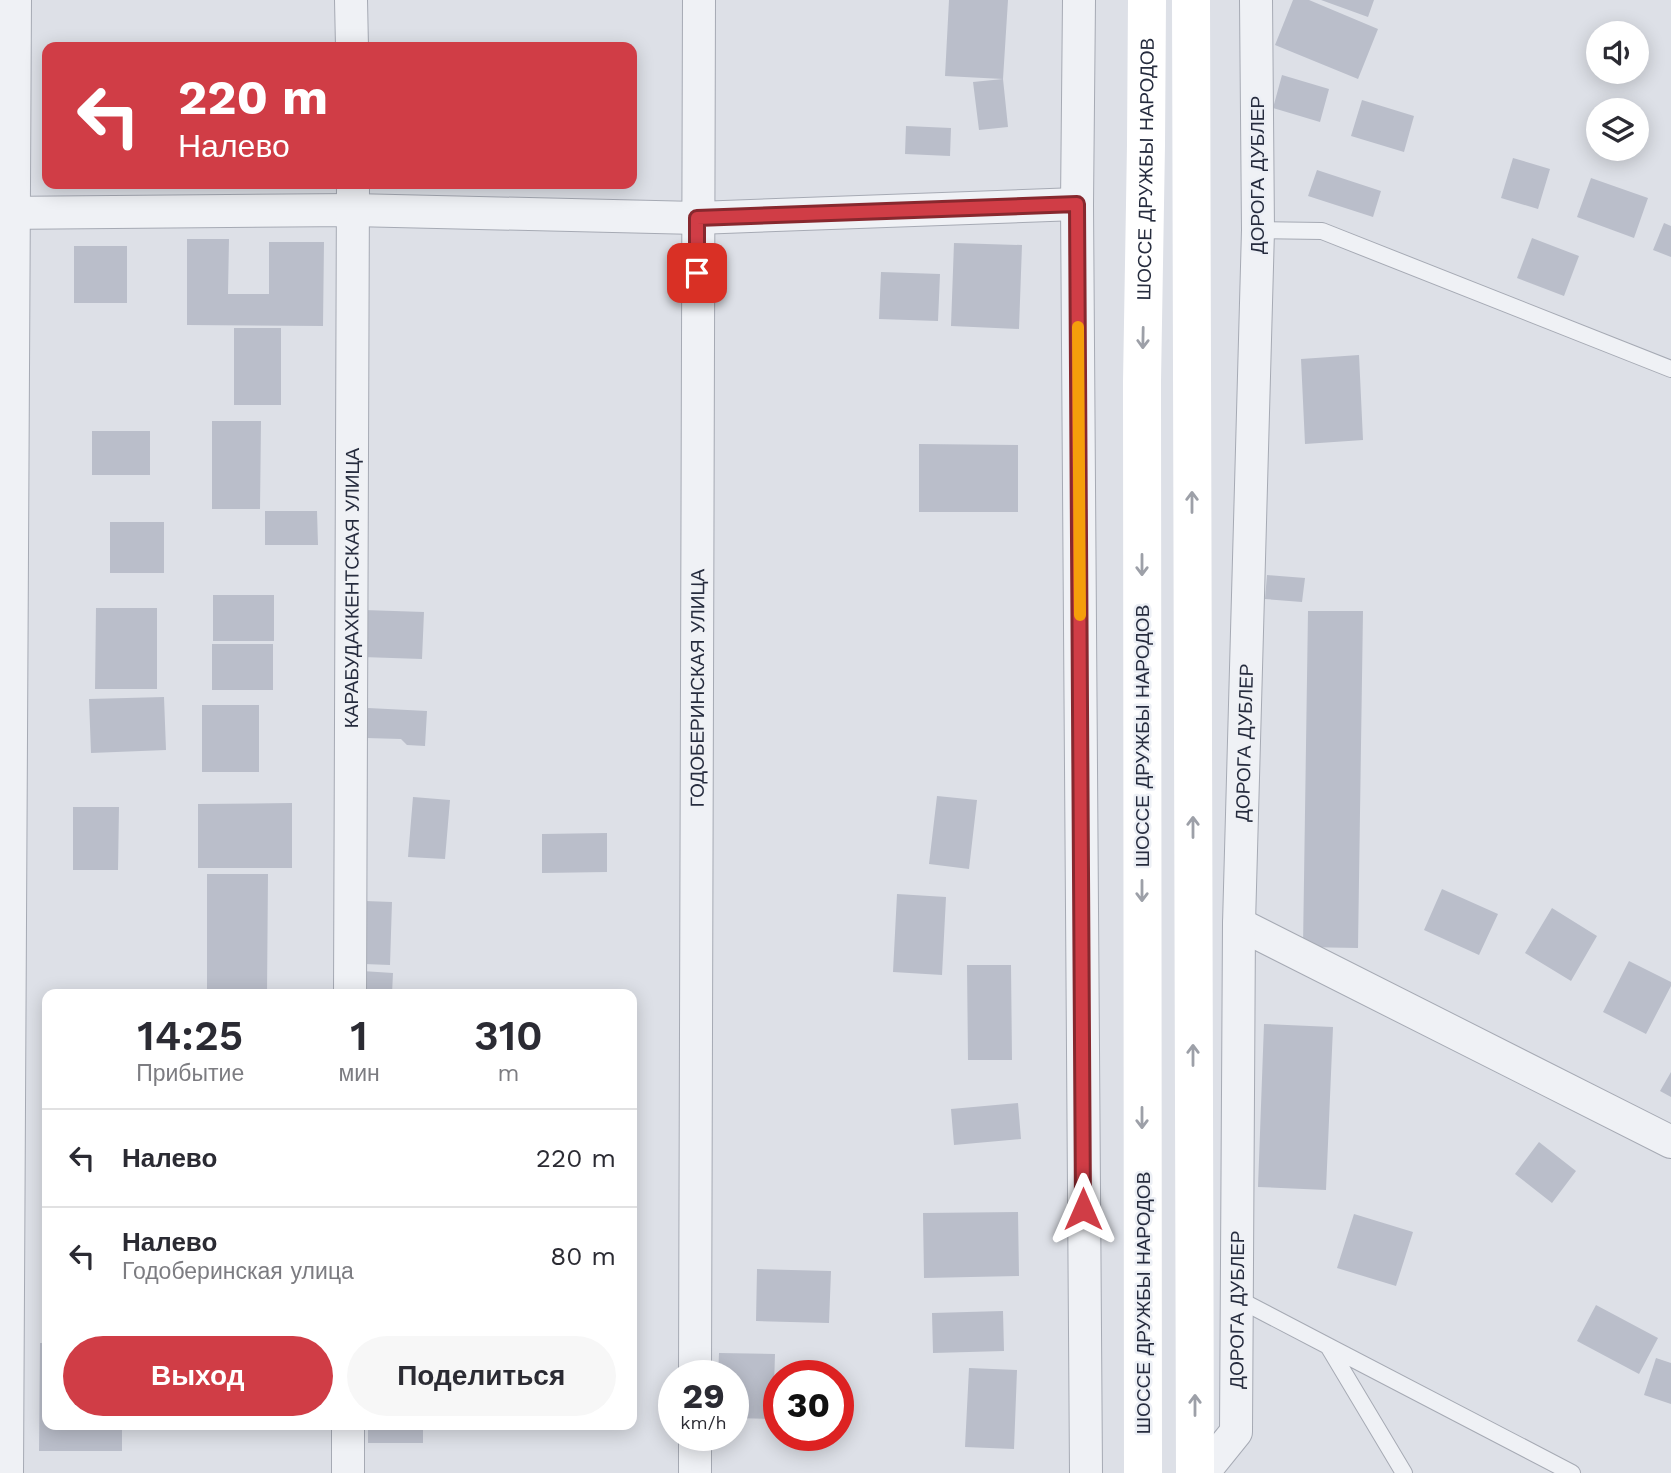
<!DOCTYPE html>
<html lang="ru">
<meta charset="utf-8">
<style>
body{margin:0;font-family:"Work Sans",sans-serif;background:#f7f7f7;color:#2b2b33;height:100vh;display:flex;flex-direction:column;font-size:26px;white-space:nowrap}
*{box-sizing:border-box;margin:0}
p{font-size:23px;color:#7c7c81}
.icon{flex:none;width:38px;height:38px;fill:none;stroke:currentColor;stroke-width:2;stroke-linecap:round;stroke-linejoin:round}
.map{position:relative;flex:1;overflow:hidden}
.panel{position:absolute;left:42px;top:989px;width:595px;height:441px;display:flex;flex-direction:column;background:#fff;border-radius:14px;box-shadow:0 4px 18px #0003}
.panel>*{flex:none}
.guide{position:absolute;left:42px;top:42px;width:595px;height:147px;border-radius:14px;box-shadow:0 4px 18px #0003;background:#d03d46;color:#fff;overflow:hidden}
.controls{position:absolute;left:1586px;top:21px;display:grid;gap:14px}
.controls a{display:grid;place-items:center;width:63px;height:63px;border-radius:50%;background:#fff;box-shadow:0 4px 18px #0003;font-size:35px}
.speed{position:absolute;left:658px;top:1360px;display:flex;gap:14px;font-size:35px;font-weight:700;text-align:center}
.speed>*{display:grid;place-content:center;width:91px;height:91px;border-radius:50%;background:#fff;box-shadow:0 4px 18px #0003;line-height:1}
.speed small{font-size:18px;font-weight:400}
.speed .limit{border:10px solid #d22;background:#fff;color:#111}
.pin{position:absolute;display:grid;place-items:center;width:60px;height:60px;color:#fff;margin:-30px;border-radius:14px;box-shadow:0 4px 10px #0006}
.me{position:absolute;width:77px;margin:-38px;rotate:0deg;stroke-linejoin:round;filter:drop-shadow(0 0 5px #0008)}
.turn{display:flex;align-items:center;gap:24px;height:147px;padding:0 21px;font-size:32px}
.turn .icon{width:91px;height:91px;stroke-width:2.5}
.turn b{display:block;font-size:49px;line-height:60px}
.eta{display:flex;justify-content:space-evenly;align-items:center;height:119px;text-align:center}
.eta b{font-size:42px;font-weight:600;line-height:49px}
.action{display:flex;gap:14px;margin-top:auto;padding:14px 21px}
.action a{flex:1;height:80px;border-radius:42px;background:#d03d46;color:#fff;font-size:28px;font-weight:600;line-height:80px;text-align:center}
.action a+a{background:#f7f7f7;color:#2b2b33}
ul{padding:0;list-style:none}
li{display:flex;align-items:center;gap:21px;height:98px;padding:0 21px;border-top:2px solid #e1e1e2}
li div{flex:1}
li b{display:block;font-size:26px}
li em{font-style:normal}
.map>svg:first-child{display:block}
.building{fill:#babeca}
.lines{fill:none;stroke-linecap:round;stroke-linejoin:round}
.lane-casing{stroke:#a6aab4;stroke-width:18}
.street-casing{stroke:#a6aab4;stroke-width:34}
.lane{stroke:#eff1f5;stroke-width:16}
.street{stroke:#eff1f5;stroke-width:32}
.secondary{stroke:#fff;stroke-width:38}
.oneway{stroke:#9da0a8}
.route-casing{stroke:#87282e;stroke-width:18}
.route{stroke:#d03d46;stroke-width:12}
.slow{stroke:#f59e0b;stroke-width:12}
.labels{text-anchor:middle;dominant-baseline:central;stroke-width:5;stroke-linejoin:round;paint-order:stroke}
.street-label{font-size:19px;fill:#262c3e;stroke:#eceff5}
</style>
<div class="map">
<svg width="1671" height="1473" viewBox="0 0 1671 1473">
<rect width="100%" height="100%" fill="#dde0e7"/>
<path class="building" d="M 949,0 L 1008,0 L 1003,79 L 945,76 Z
M 1293,0 L 1309,0 L 1378,29 L 1358,79 L 1275,45 Z
M 1321,0 L 1374,0 L 1368,17 Z
M 1282,75 L 1329,89 L 1320,122 L 1273,108 Z
M 1003,79 L 1008,127 L 979,130 L 973,82 Z
M 1362,100 L 1414,116 L 1404,152 L 1351,136 Z
M 906,126 L 951,128 L 950,156 L 905,154 Z
M 1513,158 L 1550,169 L 1538,209 L 1501,198 Z
M 1317,170 L 1381,191 L 1373,217 L 1308,196 Z
M 1591,178 L 1648,198 L 1634,238 L 1577,217 Z
M 1664,223 L 1671,226 L 1671,257 L 1653,250 Z
M 1532,238 L 1579,256 L 1564,296 L 1517,278 Z
M 187,239 L 229,239 L 228,294 L 269,294 L 269,242 L 324,242 L 323,326 L 187,325 Z
M 954,243 L 1022,245 L 1019,329 L 951,326 Z
M 74,246 L 127,246 L 127,303 L 74,303 Z
M 881,272 L 940,274 L 938,321 L 879,319 Z
M 234,328 L 281,328 L 281,405 L 234,405 Z
M 1359,355 L 1363,440 L 1305,444 L 1301,359 Z
M 212,421 L 261,421 L 260,509 L 212,509 Z
M 92,431 L 150,431 L 150,475 L 92,475 Z
M 919,444 L 1018,445 L 1018,512 L 919,512 Z
M 265,511 L 317,511 L 318,545 L 265,545 Z
M 110,522 L 164,522 L 164,573 L 110,573 Z
M 1267,575 L 1305,578 L 1302,602 L 1265,599 Z
M 213,595 L 274,595 L 274,641 L 213,641 Z
M 96,608 L 157,608 L 157,689 L 95,689 Z
M 364,610 L 424,612 L 422,659 L 362,657 Z
M 1308,611 L 1363,611 L 1358,948 L 1303,947 Z
M 212,644 L 273,644 L 273,690 L 212,690 Z
M 164,697 L 166,750 L 91,753 L 89,699 Z
M 202,705 L 259,705 L 259,772 L 202,772 Z
M 368,708 L 427,711 L 425,746 L 407,745 L 401,739 L 366,738 Z
M 937,796 L 977,800 L 969,869 L 929,864 Z
M 413,797 L 450,800 L 445,859 L 408,857 Z
M 292,803 L 292,868 L 198,868 L 198,804 Z
M 73,807 L 119,807 L 118,870 L 73,870 Z
M 607,833 L 607,872 L 542,873 L 542,834 Z
M 207,874 L 268,874 L 267,994 L 207,994 Z
M 1442,889 L 1498,914 L 1479,955 L 1424,930 Z
M 897,894 L 946,897 L 942,975 L 893,972 Z
M 365,901 L 392,902 L 390,965 L 364,964 Z
M 1552,908 L 1597,936 L 1571,981 L 1525,953 Z
M 1629,961 L 1671,982 L 1671,986 L 1646,1034 L 1603,1012 Z
M 967,965 L 1011,965 L 1012,1060 L 968,1060 Z
M 362,971 L 393,973 L 392,994 L 361,994 Z
M 1264,1024 L 1333,1027 L 1326,1190 L 1258,1187 Z
M 1671,1072 L 1671,1097 L 1660,1091 Z
M 1018,1103 L 1021,1139 L 954,1145 L 951,1109 Z
M 1539,1142 L 1576,1171 L 1552,1203 L 1515,1174 Z
M 1018,1212 L 1019,1276 L 924,1278 L 923,1213 Z
M 1354,1214 L 1413,1232 L 1396,1286 L 1337,1268 Z
M 43,1238 L 47,1238 L 47,1281 L 43,1281 Z
M 757,1269 L 831,1271 L 829,1323 L 756,1321 Z
M 1596,1305 L 1658,1338 L 1639,1374 L 1577,1341 Z
M 1003,1311 L 1004,1351 L 933,1353 L 932,1313 Z
M 40,1343 L 47,1343 L 47,1424 L 122,1424 L 122,1451 L 39,1451 Z
M 719,1353 L 775,1354 L 773,1419 L 733,1418 L 733,1376 L 718,1376 Z
M 1656,1358 L 1671,1363 L 1671,1404 L 1644,1395 Z
M 969,1368 L 1017,1370 L 1014,1449 L 965,1447 Z
M 368,1424 L 423,1424 L 423,1443 L 368,1443 Z"/>
<g class="lines">
<g class="lane-casing">
<path id="lane" d="M 1258,230 L 1322,231 L 1671,369
M 1238,1299 L 1328,1346 L 1404,1473
M 1328,1346 L 1572,1473"/>
</g>
<g class="street-casing">
<g id="street">
<path d="M 351,0 L 352,47"/>
<path d="M 1079,0 L 1077,204 L 1086,1473"/>
<path d="M 0,213 L 353,210 L 697,218 L 1077,204"/>
<path d="M 1239,924 L 1671,1142"/>
<path id="s1" d="M 350,994 L 353,184"/>
<path id="s2" d="M 695,1376 L 699,0"/>
<path d="M 7,1473 L 15,0"/>
<path d="M 348,1473 L 348,1424"/>
<path d="M 695,1473 L 695,1435"/>
<path id="s3" d="M 1203,1473 L 1236,1432 L 1239,924 L 1258,230 L 1256,0"/>
</g>
</g>
<use href="#lane" class="lane"/>
<use href="#street" class="street"/>
<g class="secondary">
<path d="M 1191,0 L 1195,1473"/>
<path id="s4" d="M 1143,1473 L 1142,382 L 1146,145 L 1147,0"/>
</g>
</g>
<defs><path id="oneway-shaft" d="M-6 0H5M1.5-3L5.5 0L1.5 3" fill="none" stroke-width="1.6" stroke-linecap="round" stroke-linejoin="round" transform="scale(1.75)"/></defs>
<g class="oneway">
<use href="#oneway-shaft" transform="translate(1143 338) rotate(91)"/>
<use href="#oneway-shaft" transform="translate(1192 502) rotate(-90)"/>
<use href="#oneway-shaft" transform="translate(1142 565) rotate(90)"/>
<use href="#oneway-shaft" transform="translate(1193 827) rotate(-90)"/>
<use href="#oneway-shaft" transform="translate(1142 891) rotate(90)"/>
<use href="#oneway-shaft" transform="translate(1193 1055) rotate(-90)"/>
<use href="#oneway-shaft" transform="translate(1142 1118) rotate(90)"/>
<use href="#oneway-shaft" transform="translate(1195 1405) rotate(-90)"/>
</g>
<g class="lines">
<g class="route-casing">
<path id="route" d="M 697,273 L 697,218 L 1077,204 L 1083,1209"/>
</g>
<use href="#route" class="route"/>
<path class="slow" d="M 1078,327 L 1080,615"/>
</g>
<g class="labels">
<g class="street-label">
<text stroke="none"><textPath href="#s4" startOffset="1304">ШОССЕ ДРУЖБЫ НАРОДОВ</textPath></text>
<text transform="translate(1257 175) rotate(-90)">ДОРОГА ДУБЛЕР</text>
<text stroke="none"><textPath href="#s1" startOffset="406">КАРАБУДАХКЕНТСКАЯ УЛИЦА</textPath></text>
<text stroke="none"><textPath href="#s2" startOffset="688">ГОДОБЕРИНСКАЯ УЛИЦА</textPath></text>
<text transform="translate(1142 736) rotate(-90)">ШОССЕ ДРУЖБЫ НАРОДОВ</text>
<text stroke="none"><textPath href="#s3" startOffset="742">ДОРОГА ДУБЛЕР</textPath></text>
<text transform="translate(1143 1303) rotate(-90)">ШОССЕ ДРУЖБЫ НАРОДОВ</text>
<text stroke="none"><textPath href="#s3" startOffset="175">ДОРОГА ДУБЛЕР</textPath></text>
</g>
</g>
</svg>
<div class="controls">
<a><svg class="icon" aria-label="sound" viewBox="0 0 24 24"><path d="M4 9h4l5-4v14l-5-4H4zM17 9q2 3 0 6"/></svg></a>
<a><svg class="icon" aria-label="layers" viewBox="0 0 24 24"><path d="M12 4l9 5-9 5-9-5zM3 14l9 5 9-5"/></svg></a>
</div>
<div class="speed"><div>29<small>km/h</small></div><div class="limit">30</div></div>
<div class="pin" style="left:697px;top:273px;background:#d93025"><svg class="icon" aria-label="arrive" viewBox="0 0 24 24"><path d="M6 21V4h12l-3 4 3 4H6"/></svg></div>
<svg class="me" style="left:1083px;top:1209px" viewBox="-20 -20 40 40"><path d="M0-17L14 15 0 8-14 15z" fill="#d03d46" stroke="#fff" stroke-width="4"/></svg>
<div class="guide">
<div class="turn"><svg class="icon" aria-label="left" viewBox="0 0 24 24"><path d="M17 20v-9H6M10 6l-5 5 5 5"/></svg><div><b>220 m</b>Налево</div></div>
</div>
<section class="panel">
<div class="eta">
<div><b>14:25</b><p>Прибытие</p></div>
<div><b>1</b><p>мин</p></div>
<div><b>310</b><p>m</p></div>
</div>
<ul>
<li><svg class="icon" aria-label="left" viewBox="0 0 24 24"><path d="M17 20v-9H6M10 6l-5 5 5 5"/></svg><div><b>Налево</b></div><em>220 m</em></li>
<li><svg class="icon" aria-label="left" viewBox="0 0 24 24"><path d="M17 20v-9H6M10 6l-5 5 5 5"/></svg><div><b>Налево</b><p>Годоберинская улица</p></div><em>80 m</em></li>
</ul>
<div class="action"><a>Выход</a><a>Поделиться</a></div>
</section>
</div>
